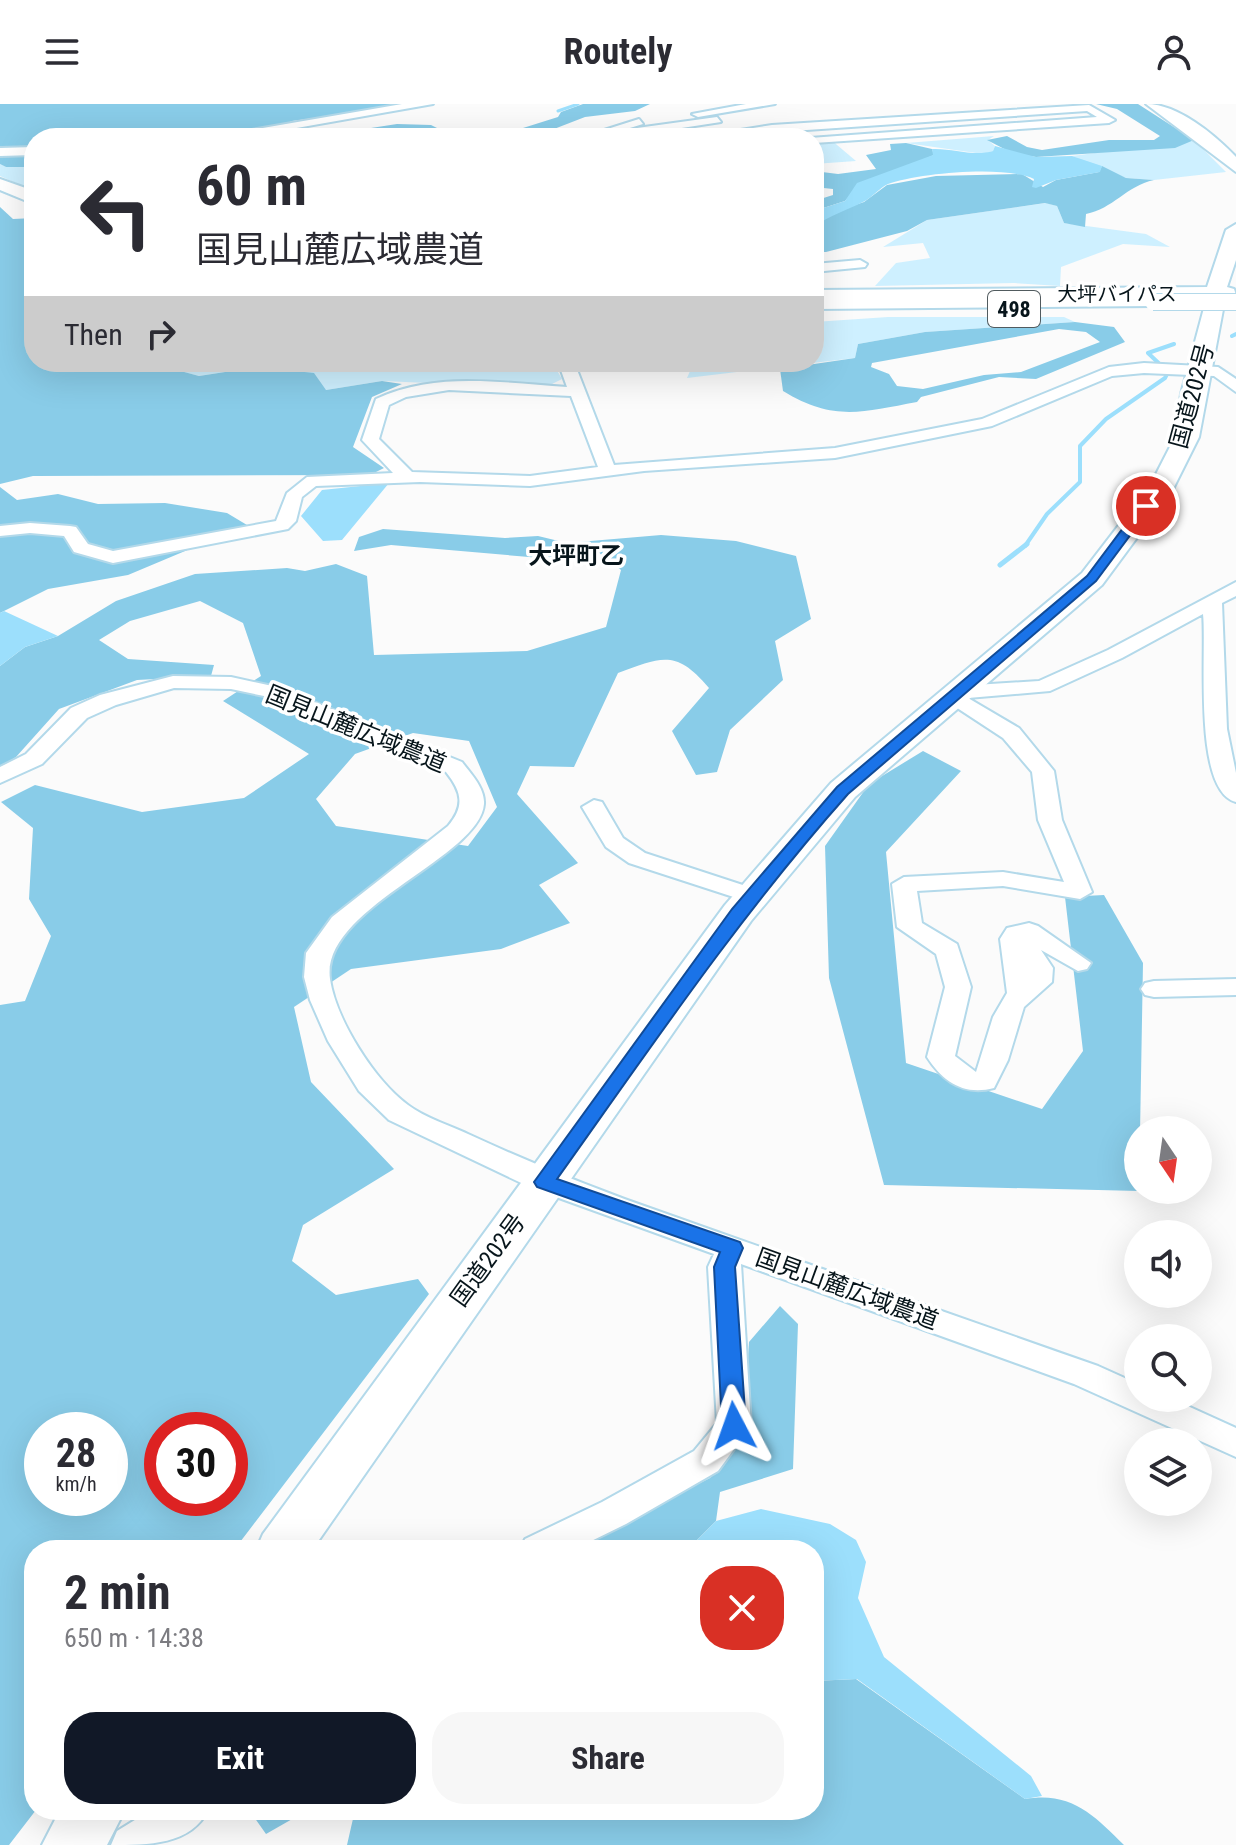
<!DOCTYPE html>
<meta charset="utf-8">
<style>
body{margin:0;font-family:"Roboto Condensed","Noto Sans JP",sans-serif;background:#f7f7f7;color:#2b2b33;height:100vh;display:flex;flex-direction:column;font-size:30px;white-space:nowrap}
*{box-sizing:border-box;margin:0}
p{font-size:26px;color:#7c7c81}
.icon{flex:none;width:44px;height:44px;fill:none;stroke:currentColor;stroke-width:2;stroke-linecap:round;stroke-linejoin:round}
.map{position:relative;flex:1;overflow:hidden}
.panel{position:absolute;left:24px;top:1436px;width:800px;height:280px;display:flex;flex-direction:column;background:#fff;border-radius:32px;box-shadow:0 8px 32px #0002}
.panel>*{flex:none}
.hud{position:absolute;left:24px;top:24px;width:800px;height:244px;border-radius:32px;box-shadow:0 8px 32px #0002;background:#fff;color:#2b2b33;overflow:hidden}
.needle{width:52px;rotate:167deg}
.tools{position:absolute;left:1124px;top:1012px;display:grid;gap:16px}
.tools a{display:grid;place-items:center;width:88px;height:88px;border-radius:50%;background:#fff;box-shadow:0 8px 32px #0002;font-size:40px}
.speed{position:absolute;left:24px;top:1308px;display:flex;gap:16px;font-size:40px;font-weight:700;text-align:center}
.speed>*{display:grid;place-content:center;width:104px;height:104px;border-radius:50%;background:#fff;box-shadow:0 8px 32px #0002;line-height:1}
.speed small{font-size:20px;font-weight:400}
.speed .limit{border:12px solid #d22;background:#fff;color:#111}
.pin{position:absolute;display:grid;place-items:center;width:68px;height:68px;color:#fff;margin:-34px;border:4px solid #fff;border-radius:50%;box-shadow:0 2px 8px #0007}
.me{position:absolute;width:88px;margin:-44px;rotate:356deg;stroke-linejoin:round;filter:drop-shadow(0 0 6px #0008)}
.turn{display:flex;align-items:center;gap:28px;height:168px;padding:0 40px;font-size:36px}
.turn .icon{width:104px;height:104px;stroke-width:2.5}
.turn b{display:block;font-size:56px;line-height:68px}
.then{display:flex;align-items:center;height:76px;padding:0 40px;background:#0003;gap:16px;font-size:30px}
.round{display:grid;place-items:center;flex:none;width:84px;height:84px;border-radius:32px;background:#f7f7f7}
.head{display:flex;align-items:center;justify-content:space-between;height:136px;padding:0 40px}
h1{font-size:48px;font-weight:700;line-height:60px}
.button{display:flex;gap:16px;margin-top:auto;padding:16px 40px}
.button a{flex:1;height:92px;border-radius:32px;background:#111827;color:#fff;font-size:32px;font-weight:700;line-height:92px;text-align:center}
.button a+a{background:#f7f7f7;color:#2b2b33}
header{display:flex;justify-content:space-between;align-items:center;height:104px;padding:0 40px;background:#fff;font-size:36px;font-weight:700}
.map>svg:first-child{display:block}
.green{fill:#cef0ff}
.forest{fill:#89cce8;fill-rule:evenodd}
.water{fill:#9cdffc}
.lines{fill:none;stroke-linecap:round;stroke-linejoin:round}
.stream-far2{stroke:#9cdffc;stroke-width:3}
.stream-far1{stroke:#9cdffc;stroke-width:4}
.stream{stroke:#9cdffc;stroke-width:5}
.minor-casing{stroke:#b3d9ea;stroke-width:4}
.highway-casing{stroke:#b3d9ea;stroke-width:4}
.minor{fill:#fff;fill-rule:evenodd}
.highway{fill:#fff;fill-rule:evenodd}
.minor-bridge-casing{stroke:#b3d9ea;stroke-width:18;stroke-linecap:butt}
.minor-bridge{stroke:#fff;stroke-width:16}
.route{fill:#1a73e8;stroke:#114b97;stroke-width:2}
.labels{text-anchor:middle;dominant-baseline:central;stroke-width:7;stroke-linejoin:round;paint-order:stroke}
.far-street-label{font-size:20px;fill:#07151b;stroke:#fff}
.shield{fill:#fff;stroke:#515b5f;stroke-width:2}
.shield-label{font-size:22px;font-weight:bold;fill:#07151b}
.street-label{font-size:24px;fill:#07151b;stroke:#fff}
.far-quarter-label{font-size:24px;font-weight:bold;fill:#07151b;stroke:#fff}
</style>
<header><svg class="icon" aria-label="menu" viewBox="0 0 24 24"><path d="M4 6h16M4 12h16M4 18h16"/></svg>Routely<svg class="icon" aria-label="person" viewBox="0 0 24 24"><circle cx="12" cy="8" r="4"/><path d="M4 21q1-7 8-7t8 7"/></svg></header>
<div class="map">
<svg width="1236" height="1741" viewBox="0 0 1236 1741">
<rect width="100%" height="100%" fill="#fbfbfb"/>
<path class="green" d="M 994,32 L 988,36 L 995,42 L 993,47 L 983,50 L 906,39 Z
M 830,35 L 856,57 L 814,60 L 814,36 Z
M 1194,36 L 1226,68 L 1154,76 L 1126,74 L 1072,52 Z
M 0,60 L 6,63 L 34,63 L 34,87 L 0,72 Z
M 1046,99 L 1057,102 L 1064,119 L 1146,130 L 1170,143 L 1123,140 L 1061,163 L 1060,182 L 1014,179 L 875,182 L 896,159 L 930,154 L 923,139 L 883,143 L 927,116 Z
M 888,213 L 1064,213 L 1075,218 L 925,228 L 858,240 L 855,254 L 687,274 L 694,258 L 814,258 L 814,218 Z
M 166,258 L 552,258 L 562,275 L 544,284 L 382,277 L 326,286 L 257,263 L 199,272 L 161,262 Z"/>
<path class="forest" d="M 0,0 L 418,0 L 292,17 L 253,34 L 34,34 L 34,63 L 6,63 L 0,60 Z
M 583,0 L 650,0 L 635,7 L 585,13 L 554,25 L 518,28 L 507,33 L 447,34 L 458,29 L 523,24 L 558,13 L 561,8 Z
M 1096,0 L 1138,0 L 1194,36 L 1175,44 L 1036,53 L 1012,49 L 987,36 L 1007,32 L 1027,43 L 1042,46 L 1109,36 L 1154,36 L 1160,32 L 1117,5 Z
M 397,20 L 431,21 L 439,25 L 429,34 L 306,34 Z
M 906,39 L 932,45 L 934,51 L 857,83 L 845,97 L 814,107 L 814,97 L 833,91 L 833,85 L 814,83 L 814,67 L 838,70 L 876,65 L 866,51 L 891,46 L 890,40 Z
M 1102,62 L 1126,74 L 1154,76 C 1126,82 1113,105 1086,110 L 1085,123 L 1064,119 L 1057,102 L 1045,99 L 927,116 L 907,127 L 826,148 L 814,148 L 814,123 L 834,108 L 864,98 L 887,81 L 936,72 L 1022,70 L 1043,83 L 1056,76 L 1099,68 Z
M 0,103 L 13,115 L 34,114 L 34,258 L 166,258 L 162,262 L 199,272 L 257,263 L 314,269 L 326,286 L 382,277 L 402,280 L 372,293 L 353,343 L 384,364 L 370,371 L 33,372 L 0,380 Z
M 1075,218 L 1114,223 L 1125,238 L 1036,275 L 999,273 L 921,293 L 917,298 C 862,308 834,318 783,287 L 780,265 L 855,254 L 858,240 L 925,228 ZM 1059,225 L 1086,228 L 1100,238 L 1021,268 L 984,271 L 923,285 L 897,282 L 889,270 L 871,263 L 872,259 Z
M 0,383 L 17,396 L 58,390 L 98,400 L 165,399 L 227,409 L 247,421 L 128,471 L 48,485 L 0,509 Z
M 383,425 L 505,434 L 538,432 L 567,439 L 661,431 L 736,437 L 796,452 L 811,515 L 775,537 L 783,576 L 730,626 L 717,668 L 696,671 L 672,627 L 709,584 C 676,545 662,553 618,569 L 574,663 L 530,662 L 517,690 L 578,759 L 539,781 L 570,819 L 501,845 L 351,865 L 294,903 L 311,978 L 394,1065 L 303,1121 L 292,1157 L 336,1191 L 418,1175 L 429,1190 L 234,1446 L 34,1446 L 36,1706 L 9,1741 L 0,1741 L 0,901 L 25,897 L 51,832 L 29,795 L 33,724 L 1,698 L 35,681 L 142,708 L 244,694 L 309,650 L 223,597 L 261,572 L 243,519 L 200,497 L 130,517 L 99,536 L 128,555 L 214,561 L 211,572 L 137,576 L 59,605 L 16,653 L 0,663 L 0,562 L 25,543 L 58,532 L 116,497 L 195,470 L 287,464 L 305,467 L 336,460 L 367,472 L 374,551 L 527,547 L 606,523 L 621,466 L 598,448 L 541,454 L 391,441 L 354,447 L 359,433 ZM 413,629 L 469,637 L 497,703 L 468,742 L 336,722 L 316,695 L 355,650 ZM 42,1326 L 110,1326 L 110,1394 L 42,1394 ZM 162,1326 L 230,1326 L 230,1394 L 162,1394 Z
M 923,647 L 961,667 L 886,748 L 906,959 L 1042,1005 L 1083,947 L 1065,793 L 1104,791 L 1143,859 L 1139,1087 L 884,1081 L 829,874 L 825,742 L 869,680 Z
M 780,1202 L 798,1220 L 793,1365 L 720,1388 L 716,1417 L 687,1446 L 565,1446 L 710,1374 L 743,1335 L 749,1238 Z
M 856,1575 L 1025,1695 C 1071,1687 1094,1711 1124,1741 L 347,1741 L 355,1706 L 814,1706 L 814,1577 Z
M 249,1706 L 308,1706 L 266,1730 Z"/>
<path class="water" d="M 995,42 L 1036,53 L 1072,52 L 1102,62 L 1100,68 L 1056,76 L 1036,84 L 1032,83 L 1034,75 C 1005,61 919,69 888,80 C 879,84 872,94 863,98 C 845,107 830,111 814,123 L 814,107 L 845,97 L 857,79 L 933,51 L 932,45 C 953,44 973,53 993,47 Z
M 389,379 L 342,436 L 323,437 L 301,412 L 322,386 Z
M 4,507 L 58,532 L 25,543 L 0,562 L 0,509 Z
M 761,1405 L 830,1420 L 856,1436 L 866,1458 L 858,1494 L 884,1553 L 1031,1672 L 1042,1692 L 1025,1695 L 857,1575 L 814,1577 L 814,1446 L 687,1446 L 716,1417 Z"/>
<g class="lines">
<path class="stream-far2" d="M 558,7 L 578,0"/>
<path class="stream-far1" d="M 1232,232 L 1236,230
M 1025,442 L 1047,410 L 1080,378 L 1080,342 L 1106,315 L 1165,274 L 1168,268 L 1148,249 L 1174,240"/>
<path class="stream" d="M 1000,461 L 1027,440"/>
<g class="minor-casing">
<path id="minor" d="M 402,0 L 433,0 L 246,33 L 138,34 L 144,31 L 246,27 Z
M 746,0 L 775,0 L 698,13 L 692,10 Z
M 1089,1 L 1115,16 L 1109,19 L 814,39 L 814,34 L 810,34 L 1097,13 L 1087,7 L 690,34 L 772,21 Z
M 717,13 L 721,18 L 616,34 L 637,24 Z
M 639,15 L 643,20 L 597,34 L 579,34 Z
M 34,43 L 34,51 L 0,52 L 0,44 Z
M 860,156 L 867,160 L 865,163 L 814,168 L 814,160 Z
M 1158,195 L 1158,201 L 1153,202 L 814,205 L 814,197 Z
M 558,258 L 574,258 L 614,361 L 835,344 L 982,315 L 1109,263 L 1144,259 L 1218,263 L 1236,275 L 1236,288 L 1214,272 L 1144,269 L 1112,272 L 992,322 L 835,354 L 644,367 L 530,382 L 420,378 L 316,382 L 302,393 L 296,417 L 288,425 L 113,459 L 74,448 L 64,432 L 30,429 L 0,432 L 0,422 L 30,419 L 70,422 L 76,423 L 88,440 L 113,447 L 276,417 L 287,389 L 307,373 L 393,369 L 362,336 L 376,295 C 436,267 503,279 567,283 ZM 449,286 L 571,292 L 598,363 L 530,372 L 412,368 L 379,335 L 389,301 L 406,293 Z
M 1236,478 L 1236,492 L 1222,499 L 1227,625 L 1236,669 L 1236,698 C 1192,687 1207,546 1203,510 L 1122,554 L 1050,587 L 968,594 L 1019,624 L 1054,667 L 1062,716 L 1092,788 L 1080,795 L 1003,782 L 917,787 L 922,819 L 957,840 L 971,883 L 955,952 L 976,968 L 993,913 L 1007,889 L 1000,835 L 1007,824 L 1029,819 L 1038,822 L 1091,859 L 1087,865 L 1078,867 L 1041,846 L 1053,864 L 1052,878 L 1024,903 L 1008,956 L 994,984 C 964,992 943,978 927,953 L 945,883 L 936,850 L 897,823 L 892,780 L 904,773 L 1003,768 L 1064,778 L 1038,716 L 1032,668 L 1003,634 L 942,594 L 952,584 L 959,582 L 1039,577 L 1108,546 Z
M 173,572 L 231,573 L 277,583 L 462,658 C 471,670 485,684 484,700 C 480,754 320,804 330,875 C 336,916 375,977 408,1001 C 425,1014 449,1021 468,1030 C 533,1060 597,1086 664,1109 C 808,1160 953,1211 1098,1262 L 1138,1280 L 1138,1294 L 1170,1294 L 1236,1324 L 1236,1353 L 1074,1280 L 741,1160 L 751,1322 L 718,1367 L 626,1420 L 573,1446 L 520,1446 L 525,1435 L 602,1398 L 694,1347 L 717,1319 L 708,1163 L 714,1150 L 534,1085 L 389,1016 L 359,987 L 328,937 L 310,896 L 304,873 L 306,849 L 332,813 L 448,722 C 465,702 462,688 446,668 L 264,592 L 231,585 L 174,584 L 116,601 L 87,614 L 42,660 L 0,679 L 0,663 L 26,650 L 71,604 L 100,591 Z
M 594,696 L 602,698 L 623,734 L 645,749 L 761,787 L 764,792 L 752,799 L 629,759 L 606,743 L 582,703 Z
M 1236,875 L 1236,891 L 1154,893 L 1145,891 L 1141,885 L 1145,879 L 1154,877 Z
M 151,1706 L 208,1706 C 191,1741 148,1741 111,1741 L 117,1727 Z"/>
</g>
<g class="highway-casing">
<path id="highway" d="M 1146,0 C 1178,0 1214,30 1236,53 L 1236,68 Z
M 0,75 L 34,87 L 34,100 L 0,86 Z
M 1236,120 L 1236,156 L 1227,183 L 1234,185 L 1236,191 L 1225,195 L 1199,333 L 1173,385 L 1102,481 L 855,693 L 751,817 L 312,1446 L 256,1446 L 263,1430 L 725,801 L 831,679 L 1082,469 L 1152,378 L 1175,333 L 1181,290 L 1204,204 L 1205,195 L 814,198 L 814,186 L 1207,183 L 1226,126 Z
M 60,1706 L 125,1706 L 107,1741 L 42,1741 Z"/>
</g>
<use href="#minor" class="minor"/>
<use href="#highway" class="highway"/>
<g class="minor-bridge-casing">
<path id="minor-bridge" d="M 1153,198 L 1236,198"/>
</g>
<use href="#minor-bridge" class="minor-bridge"/>
</g>
<path class="route" d="M 1141,400 L 1152,402 L 1096,477 L 848,690 C 741,810 651,943 557,1075 L 740,1138 L 743,1144 L 735,1163 L 746,1322 L 742,1328 L 734,1331 L 726,1328 L 722,1322 L 714,1163 L 720,1148 L 537,1083 L 534,1078 L 732,805 L 837,683 L 1087,472 Z"/>
<g class="labels">
<g class="far-street-label">
<text x="1117" y="190">大坪バイパス</text>
</g>
<rect class="shield" x="988" y="187" width="52" height="36" rx="6"/>
<g class="shield-label">
<text x="1014" y="205">498</text>
</g>
<g class="street-label">
<text transform="translate(1192 292) rotate(-75)">国道202号</text>
<text transform="translate(356 625) rotate(22)">国見山麓広域農道</text>
<text transform="translate(488 1156) rotate(-54)">国道202号</text>
<text transform="translate(847 1185) rotate(20)">国見山麓広域農道</text>
</g>
<g class="far-quarter-label">
<text x="576" y="452">大坪町乙</text>
</g>
</g>
</svg>
<div class="tools">
<a><svg class="needle" viewBox="-14 -14 28 28"><path d="M0-13l5 13h-10z" fill="#e53935"/><path d="M0 13l5-13h-10z" fill="#7c7c81"/></svg></a>
<a><svg class="icon" aria-label="sound" viewBox="0 0 24 24"><path d="M4 9h4l5-4v14l-5-4H4zM17 9q2 3 0 6"/></svg></a>
<a><svg class="icon" aria-label="search" viewBox="0 0 24 24"><circle cx="10" cy="10" r="6"/><path d="M15 15l6 6"/></svg></a>
<a><svg class="icon" aria-label="layers" viewBox="0 0 24 24"><path d="M12 4l9 5-9 5-9-5zM3 14l9 5 9-5"/></svg></a>
</div>
<div class="speed"><div>28<small>km/h</small></div><div class="limit">30</div></div>
<div class="pin" style="left:1146px;top:402px;background:#d93025"><svg class="icon" aria-label="arrive" viewBox="0 0 24 24"><path d="M6 21V4h12l-3 4 3 4H6"/></svg></div>
<svg class="me" style="left:734px;top:1322px" viewBox="-20 -20 40 40"><path d="M0-17L14 15 0 8-14 15z" fill="#1a73e8" stroke="#fff" stroke-width="4"/></svg>
<div class="hud">
<div class="turn"><svg class="icon" aria-label="left" viewBox="0 0 24 24"><path d="M17 20v-9H6M10 6l-5 5 5 5"/></svg><div><b>60 m</b>国見山麓広域農道</div></div>
<div class="then">Then<svg class="icon" aria-label="right" viewBox="0 0 24 24"><path d="M7 20v-9h11M14 6l5 5-5 5"/></svg></div>
</div>
<section class="panel">
<div class="head"><div><h1>2 min</h1><p>650 m · 14:38</p></div><a class="round" style="background:#d93025;color:#fff"><svg class="icon" aria-label="close" viewBox="0 0 24 24"><path d="M6 6l12 12M18 6L6 18"/></svg></a></div>
<div class="button"><a>Exit</a><a>Share</a></div>
</section>
</div>
